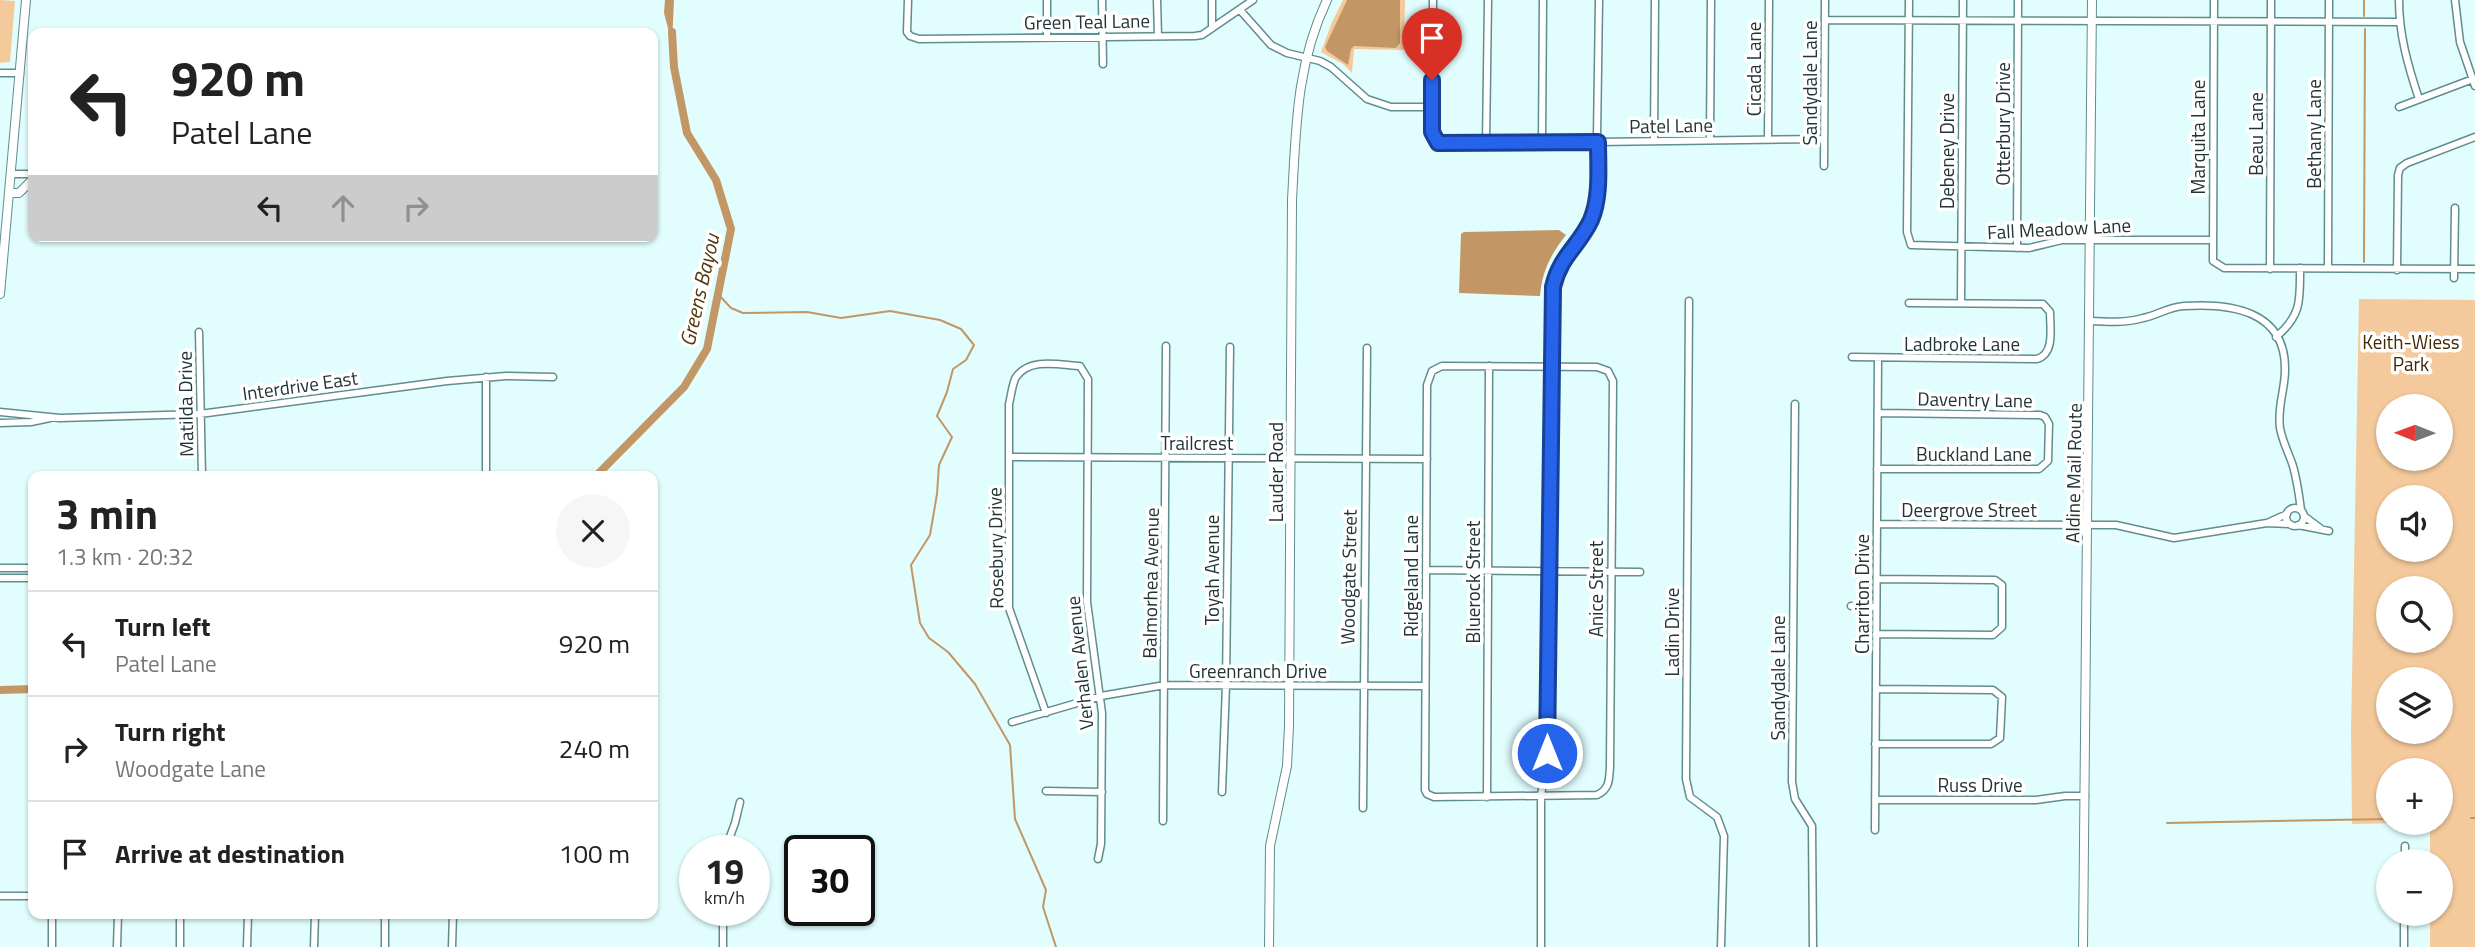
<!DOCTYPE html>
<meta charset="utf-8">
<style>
body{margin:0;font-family:"Titillium Web",sans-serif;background:#f6f6f6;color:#222;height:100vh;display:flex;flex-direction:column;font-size:26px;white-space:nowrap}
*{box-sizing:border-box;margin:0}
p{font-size:23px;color:#767676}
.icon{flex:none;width:38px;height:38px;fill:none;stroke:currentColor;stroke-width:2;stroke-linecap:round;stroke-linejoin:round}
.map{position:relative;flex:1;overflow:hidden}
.side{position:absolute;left:28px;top:471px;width:630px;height:448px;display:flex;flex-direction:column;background:#fff;border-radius:14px;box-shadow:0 2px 5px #0004}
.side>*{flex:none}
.banner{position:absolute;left:28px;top:28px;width:630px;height:214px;border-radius:14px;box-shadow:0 2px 5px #0004;background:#fff;color:#222;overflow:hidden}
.needle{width:46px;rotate:271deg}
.buttons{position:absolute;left:2376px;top:394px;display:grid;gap:14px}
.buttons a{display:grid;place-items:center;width:77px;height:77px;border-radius:50%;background:#fff;box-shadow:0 2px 5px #0004;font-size:35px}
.speed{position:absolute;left:679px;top:835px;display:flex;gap:14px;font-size:35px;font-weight:700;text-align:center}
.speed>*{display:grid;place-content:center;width:91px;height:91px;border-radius:50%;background:#fff;box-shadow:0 2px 5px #0004;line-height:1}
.speed small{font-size:18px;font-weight:400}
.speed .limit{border:4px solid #111;border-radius:10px;background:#fff;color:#111}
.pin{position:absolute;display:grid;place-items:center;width:60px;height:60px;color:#fff;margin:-72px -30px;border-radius:50% 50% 50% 0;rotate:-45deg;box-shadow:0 0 7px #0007}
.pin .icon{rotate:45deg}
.me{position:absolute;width:77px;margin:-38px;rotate:0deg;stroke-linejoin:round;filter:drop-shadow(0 0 5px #0008)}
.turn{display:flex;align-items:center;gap:24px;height:147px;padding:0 28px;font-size:32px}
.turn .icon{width:91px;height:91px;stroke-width:2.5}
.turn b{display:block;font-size:49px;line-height:60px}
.lanes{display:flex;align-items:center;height:66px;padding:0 28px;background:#0003;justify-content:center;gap:35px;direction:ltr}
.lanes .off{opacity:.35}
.round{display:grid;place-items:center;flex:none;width:74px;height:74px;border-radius:37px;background:#f6f6f6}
.overview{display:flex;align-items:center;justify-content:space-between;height:119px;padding:0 28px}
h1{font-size:42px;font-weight:700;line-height:52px}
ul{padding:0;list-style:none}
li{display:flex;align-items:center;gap:21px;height:105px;padding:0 28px;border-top:2px solid #e0e0e0}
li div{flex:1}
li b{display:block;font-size:26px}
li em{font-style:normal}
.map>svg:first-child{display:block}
.green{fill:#f4ca9c;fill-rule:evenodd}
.water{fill:#c39765}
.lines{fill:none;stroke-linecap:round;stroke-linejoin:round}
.stream{stroke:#c39765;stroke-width:2}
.river{stroke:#c39765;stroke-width:8}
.minor-casing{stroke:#608d8e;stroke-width:9}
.major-casing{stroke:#608d8e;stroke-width:10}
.minor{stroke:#fff;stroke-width:6}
.major{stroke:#fff;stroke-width:8}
.route-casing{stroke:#184099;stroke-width:18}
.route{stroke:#2563eb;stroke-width:12}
.labels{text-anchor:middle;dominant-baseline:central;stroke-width:7;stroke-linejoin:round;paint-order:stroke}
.street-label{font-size:19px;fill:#223535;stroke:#fff}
.park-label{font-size:19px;fill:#442700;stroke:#fff}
.water-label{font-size:21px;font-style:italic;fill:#53350c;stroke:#fff}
</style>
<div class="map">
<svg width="2475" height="947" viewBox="0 0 2475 947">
<rect width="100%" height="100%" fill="#e1fdfd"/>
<path class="green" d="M 0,0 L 15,1 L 10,62 L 0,63 Z
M 1343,0 L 1405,0 L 1404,50 L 1354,49 L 1352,73 L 1343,64 L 1321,52 L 1332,22 Z
M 2359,299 L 2475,300 L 2475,947 L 2430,947 L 2430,914 L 2441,914 L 2441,861 L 2430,861 L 2430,823 L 2441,822 L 2441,770 L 2389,770 L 2389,822 L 2404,823 L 2352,824 L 2351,731 ZM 2389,406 L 2441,406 L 2441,458 L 2389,458 ZM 2389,497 L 2441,497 L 2441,550 L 2389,550 ZM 2389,588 L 2441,588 L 2441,640 L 2389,640 ZM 2389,679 L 2441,679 L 2441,732 L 2389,732 Z"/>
<path class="water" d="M 665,0 L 674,0 L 672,43 L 664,13 Z
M 1347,0 L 1400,0 L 1400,43 L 1396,48 L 1354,46 L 1351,49 L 1348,65 L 1327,51 L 1325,47 Z
M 1559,230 L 1566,235 C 1551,254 1542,271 1540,296 L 1459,293 L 1461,234 L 1464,232 Z"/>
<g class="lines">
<path class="stream" d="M 2364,16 L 2364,0
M 2364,262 L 2365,29
M 718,294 L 731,308 L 743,313 L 807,312 L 841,318 L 890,311 L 940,320 L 961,329 L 974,345 L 966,360 L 953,369 L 947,392 L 937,416 L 952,437 L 939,465 L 937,494 L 930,535 L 911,565 L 920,623 L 929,638 L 948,652 L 975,684 L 1010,745 L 1015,819 L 1046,890 L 1043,907 L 1056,947
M 2471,818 L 2475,818
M 2441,819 L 2445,819
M 2167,823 L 2389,819"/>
<path class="river" d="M 596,476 L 684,387 L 707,349 L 731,229 L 716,180 L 687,133 L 674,67 L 672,32
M 0,690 L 33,689"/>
<g class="minor-casing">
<path id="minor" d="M 908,0 L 907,32 L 910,36 L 919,39 L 1195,36 L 1202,35 L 1253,0
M 1047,0 L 1047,37
M 1102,0 L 1103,64
M 1157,0 L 1158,36
M 1212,0 L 1212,28
M 1433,0 L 1432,132 L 1435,140 L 1442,144 L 1824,139
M 1909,0 L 1907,232 L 1911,245 L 2029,248 L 2062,240 L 2213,240
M 2214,0 L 2213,261 L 2224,268 L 2475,269
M 2399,0 C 2399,35 2408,66 2419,99
M 2455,0 L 2460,42 L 2475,86
M 1240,10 L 1271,45 L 1287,53 L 1320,61 L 1331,67 L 1367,99 L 1391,107 L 1432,107
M 1825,20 L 2399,22
M 0,73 L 20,73
M 2399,107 L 2473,79
M 1768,139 L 1769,0
M 1710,140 L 1711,0
M 1654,141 L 1655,0
M 1542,142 L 1543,0
M 1486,143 L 1488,0
M 1824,166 L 1825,0
M 11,174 L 33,174
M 2017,248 L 2018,0
M 2328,268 L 2329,0
M 2270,269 L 2271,0
M 2397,270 L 2398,175 L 2400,168 L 2407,163 L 2475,137
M 2454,278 L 2455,208
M 1689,301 L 1686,779 L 1690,797 L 1717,817 L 1724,836 L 1721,947
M 1961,303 L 1963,0
M 2090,321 C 2108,322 2126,323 2143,318 C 2158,315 2168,307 2184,306 C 2230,303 2286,310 2285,370 C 2285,390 2277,407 2280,428 C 2282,440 2288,452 2292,463 C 2297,478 2299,495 2301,510
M 199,332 L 202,476
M 2276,337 C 2302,315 2300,300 2300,268
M 1852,357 L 2037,359 C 2055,354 2050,328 2050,312 L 2043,304 L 1909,303
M 1442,366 L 1597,367 L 1608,371 L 1613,381 L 1610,767 C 1609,779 1610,789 1597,795 L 1434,797 L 1427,794 L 1425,790 L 1427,385 L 1432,371 Z
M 486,377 L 486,476
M 1795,404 L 1792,782 L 1795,799 L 1812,826 L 1813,947
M 0,412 L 60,418 L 200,414 L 447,381 L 506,376 L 553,377
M 0,423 L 31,422 L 50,418
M 1010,457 L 1427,459
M 1877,469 L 2039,469 L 2048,461 L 2049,424 L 2045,417 L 2040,415 L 1878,413
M2286 517a9 9 0 1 1 18 0a9 9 0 1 1-18 0Z
M 2304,516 L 2320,528
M 2267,523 L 2290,524
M 1877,524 L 2116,525 L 2174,538 L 2267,523 L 2287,514
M 2298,525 L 2329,531
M 0,568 L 33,568
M 1426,570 L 1640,572
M 0,578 L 33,578
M 1851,606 L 1876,607
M 1876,634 L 1993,635 L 2002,627 L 2002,585 L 1995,580 L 1877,579
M 1046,713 L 1009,608 L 1009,404 C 1011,397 1012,384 1016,377 C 1030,357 1060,365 1080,366 L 1088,379 L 1087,602 L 1102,713 L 1101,844 L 1098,859
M 1012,722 L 1101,696 L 1165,685 L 1425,686
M 1875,744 L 1991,744 L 2000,738 L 2002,697 L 1993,690 L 1876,689
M 1046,791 L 1102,792
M 1222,792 L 1226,685 L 1230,347
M 1487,797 L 1489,366
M 1875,800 L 2036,800 L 2065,796 L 2085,796
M 1363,808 L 1367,348
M 1163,821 L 1166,346
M 1875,830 L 1878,358
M 725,850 L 735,823 L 740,802
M 2405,861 L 2405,846
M 0,896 L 33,896
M 52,914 L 52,947
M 117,947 L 118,914
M 180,947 L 180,914
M 247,947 L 248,914
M 314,947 L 315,914
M 385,947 L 385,914
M 452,947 L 453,914
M 723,947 L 723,910
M 1541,947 L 1541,796 L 1547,753 L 1553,287 C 1560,256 1585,236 1596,205 L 1599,0
M 2404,947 L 2404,914"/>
</g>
<g class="major-casing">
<path id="major" d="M 9,193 L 19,193 L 33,179
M 0,294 L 26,0
M 1269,947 L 1270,846 L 1287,766 L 1289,726 L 1292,200 C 1296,129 1296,65 1327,0
M 2083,947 L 2092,0"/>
</g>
<use href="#minor" class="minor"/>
<use href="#major" class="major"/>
</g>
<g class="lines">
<g class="route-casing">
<path id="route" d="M 1432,80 L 1432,132 L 1438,143 L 1598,142 C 1598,167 1601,196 1591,220 C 1579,246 1560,256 1553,287 L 1547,753"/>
</g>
<use href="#route" class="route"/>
</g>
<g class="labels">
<g class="street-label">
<text transform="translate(1087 21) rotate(-1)">Green Teal Lane</text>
<text transform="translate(1753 69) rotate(-90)">Cicada Lane</text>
<text transform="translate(1809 83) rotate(-90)">Sandydale Lane</text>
<text transform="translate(2002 124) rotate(-90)">Otterbury Drive</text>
<text transform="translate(1671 125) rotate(-1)">Patel Lane</text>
<text transform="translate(2255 134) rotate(-90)">Beau Lane</text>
<text transform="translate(2313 134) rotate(-90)">Bethany Lane</text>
<text transform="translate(2197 137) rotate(-90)">Marquita Lane</text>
<text transform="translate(1946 151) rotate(-90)">Debeney Drive</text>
<text transform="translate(2059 228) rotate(-3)">Fall Meadow Lane</text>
<text x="1962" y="343">Ladbroke Lane</text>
<text transform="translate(300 385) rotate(-8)">Interdrive East</text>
<text transform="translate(1975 399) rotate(1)">Daventry Lane</text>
<text transform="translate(185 404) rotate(-91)">Matilda Drive</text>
<text x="1197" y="442">Trailcrest</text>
<text x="1974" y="453">Buckland Lane</text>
<text transform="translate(1275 472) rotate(-90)">Lauder Road</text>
<text transform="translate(2073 473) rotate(-89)">Aldine Mail Route</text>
<text x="1969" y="509">Deergrove Street</text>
<text transform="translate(995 548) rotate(-91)">Rosebury Drive</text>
<text transform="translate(1211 570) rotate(-90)">Toyah Avenue</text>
<text transform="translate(1410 576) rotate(-90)">Ridgeland Lane</text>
<text transform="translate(1348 577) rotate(-89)">Woodgate Street</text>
<text transform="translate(1472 582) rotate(-90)">Bluerock Street</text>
<text transform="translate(1150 583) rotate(-89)">Balmorhea Avenue</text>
<text transform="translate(1595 589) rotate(-90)">Anice Street</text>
<text transform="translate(1861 594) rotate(-90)">Charriton Drive</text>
<text transform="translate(1671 632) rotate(-90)">Ladin Drive</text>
<text transform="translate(1079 663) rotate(-96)">Verhalen Avenue</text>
<text x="1258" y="670">Greenranch Drive</text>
<text transform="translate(1777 678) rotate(-90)">Sandydale Lane</text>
<text x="1980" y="784">Russ Drive</text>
</g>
<g class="park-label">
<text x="2411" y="341">Keith-Wiess<tspan x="2411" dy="22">Park</tspan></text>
</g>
<g class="water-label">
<text transform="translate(699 290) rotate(-77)">Greens Bayou</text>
</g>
</g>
</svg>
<div class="buttons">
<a><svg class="needle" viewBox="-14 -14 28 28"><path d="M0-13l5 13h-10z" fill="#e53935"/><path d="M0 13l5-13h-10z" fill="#767676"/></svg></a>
<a><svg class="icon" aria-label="sound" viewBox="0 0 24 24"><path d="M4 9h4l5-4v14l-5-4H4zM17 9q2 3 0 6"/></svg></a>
<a><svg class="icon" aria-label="search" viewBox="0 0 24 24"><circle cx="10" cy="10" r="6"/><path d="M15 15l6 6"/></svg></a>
<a><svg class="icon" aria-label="layers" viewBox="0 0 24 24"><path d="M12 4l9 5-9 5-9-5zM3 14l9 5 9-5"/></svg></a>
<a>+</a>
<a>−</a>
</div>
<div class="speed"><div>19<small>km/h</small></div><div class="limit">30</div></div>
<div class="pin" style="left:1432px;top:80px;background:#d93025"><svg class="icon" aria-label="arrive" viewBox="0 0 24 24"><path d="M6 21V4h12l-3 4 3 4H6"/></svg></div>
<svg class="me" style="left:1547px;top:753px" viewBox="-20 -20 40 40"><circle r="17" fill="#2563eb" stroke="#fff" stroke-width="3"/><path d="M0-11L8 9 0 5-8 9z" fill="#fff"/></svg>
<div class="banner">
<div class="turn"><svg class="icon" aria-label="left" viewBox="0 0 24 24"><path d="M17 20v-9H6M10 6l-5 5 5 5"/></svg><div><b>920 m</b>Patel Lane</div></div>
<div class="lanes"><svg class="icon" aria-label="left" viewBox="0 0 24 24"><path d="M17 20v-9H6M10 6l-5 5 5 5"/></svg><svg class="icon off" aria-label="ahead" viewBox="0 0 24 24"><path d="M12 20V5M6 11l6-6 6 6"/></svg><svg class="icon off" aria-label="right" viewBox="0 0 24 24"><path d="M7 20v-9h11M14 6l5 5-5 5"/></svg></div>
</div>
<section class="side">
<div class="overview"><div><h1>3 min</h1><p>1.3 km · 20:32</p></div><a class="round"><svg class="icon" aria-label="close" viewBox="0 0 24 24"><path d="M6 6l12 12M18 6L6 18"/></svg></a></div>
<ul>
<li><svg class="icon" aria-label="left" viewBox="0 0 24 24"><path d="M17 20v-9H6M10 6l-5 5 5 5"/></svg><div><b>Turn left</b><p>Patel Lane</p></div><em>920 m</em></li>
<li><svg class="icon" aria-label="right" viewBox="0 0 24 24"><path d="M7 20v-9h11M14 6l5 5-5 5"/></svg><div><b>Turn right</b><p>Woodgate Lane</p></div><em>240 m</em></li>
<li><svg class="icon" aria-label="arrive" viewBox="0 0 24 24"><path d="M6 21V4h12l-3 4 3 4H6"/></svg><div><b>Arrive at destination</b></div><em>100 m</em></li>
</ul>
</section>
</div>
